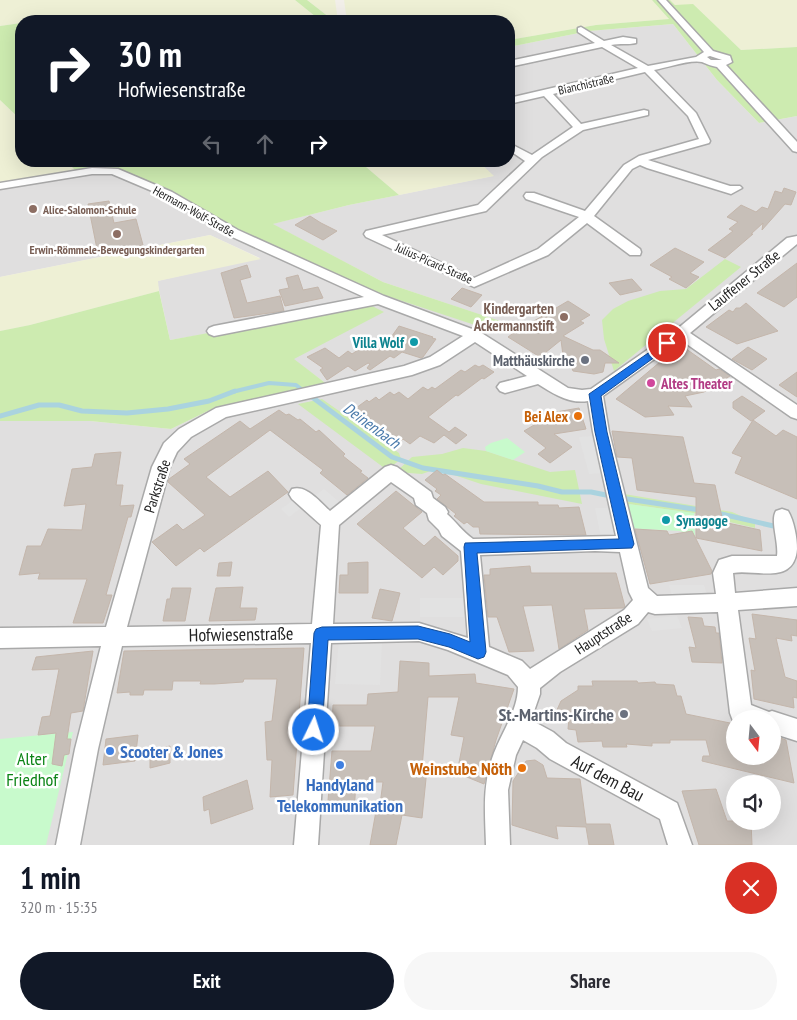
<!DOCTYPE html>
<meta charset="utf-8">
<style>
body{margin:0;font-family:"PT Sans Narrow",sans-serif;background:#f7f7f7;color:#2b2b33;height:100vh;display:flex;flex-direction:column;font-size:19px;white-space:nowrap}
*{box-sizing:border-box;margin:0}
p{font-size:16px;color:#7c7c81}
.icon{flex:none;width:28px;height:28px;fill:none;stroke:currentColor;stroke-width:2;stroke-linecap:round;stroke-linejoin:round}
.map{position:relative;height:845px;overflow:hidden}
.side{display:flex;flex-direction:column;background:#fff;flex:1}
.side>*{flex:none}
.guide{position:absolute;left:15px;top:15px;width:500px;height:152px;border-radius:20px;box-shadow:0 5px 20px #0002;background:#111827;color:#fff;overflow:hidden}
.needle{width:32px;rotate:164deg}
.tools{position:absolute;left:726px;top:710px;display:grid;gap:10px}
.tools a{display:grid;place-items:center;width:55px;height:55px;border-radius:50%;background:#fff;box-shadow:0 5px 20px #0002;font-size:25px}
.pin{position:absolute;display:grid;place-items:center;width:42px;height:42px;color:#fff;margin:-21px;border:2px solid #fff;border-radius:50%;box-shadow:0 1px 5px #0007}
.me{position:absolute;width:55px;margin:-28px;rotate:4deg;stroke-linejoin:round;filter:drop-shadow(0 0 4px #0008)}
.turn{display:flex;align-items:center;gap:18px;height:105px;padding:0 20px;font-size:22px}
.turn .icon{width:65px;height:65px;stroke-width:2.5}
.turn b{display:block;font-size:35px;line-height:42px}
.lanes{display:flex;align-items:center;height:48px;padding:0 20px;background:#0003;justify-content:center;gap:25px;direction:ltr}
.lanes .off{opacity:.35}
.round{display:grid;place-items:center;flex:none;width:52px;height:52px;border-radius:26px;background:#f7f7f7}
.summary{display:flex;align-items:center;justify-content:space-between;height:85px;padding:0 20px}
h1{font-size:30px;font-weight:600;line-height:38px;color:#111827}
.primary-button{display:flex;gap:10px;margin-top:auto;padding:10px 20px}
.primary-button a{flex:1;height:58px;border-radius:30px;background:#111827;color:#fff;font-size:20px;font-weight:600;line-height:58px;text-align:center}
.primary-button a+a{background:#f7f7f7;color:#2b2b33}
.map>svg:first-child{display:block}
.residential{fill:#e0dfdf;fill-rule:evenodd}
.farmland{fill:#eef0d5}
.grass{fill:#cdebb0}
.park{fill:#c8facc}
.parking{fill:#e2e2e2}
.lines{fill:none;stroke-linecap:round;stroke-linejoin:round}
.stream-far1{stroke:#aad3df;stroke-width:4}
.stream{stroke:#aad3df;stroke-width:5}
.building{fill:#c7bfb8;stroke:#c4b6ab}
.minor-casing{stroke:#a9a9a9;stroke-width:3}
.minor{fill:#fff;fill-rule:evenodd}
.route{fill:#1a73e8;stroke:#114b97}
.education-dot{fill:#8d6e63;stroke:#fff;stroke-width:2}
.culture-dot{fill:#0f9aa8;stroke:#fff;stroke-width:2}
.worship-dot{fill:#6b7280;stroke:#fff;stroke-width:2}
.hotel-dot{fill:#d1479c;stroke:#fff;stroke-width:2}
.food-dot{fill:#e8710a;stroke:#fff;stroke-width:2}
.shop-dot{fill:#3f7fe0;stroke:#fff;stroke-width:2}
.labels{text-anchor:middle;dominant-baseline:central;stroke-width:5;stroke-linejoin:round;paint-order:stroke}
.far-street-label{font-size:12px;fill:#222;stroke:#fff}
.far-education-label{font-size:12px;font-weight:bold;fill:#785e54;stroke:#fff;text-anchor:start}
.street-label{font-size:15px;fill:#222;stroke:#fff}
.education-label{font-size:15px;font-weight:bold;fill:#785e54;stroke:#fff;text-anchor:end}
.culture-label{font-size:15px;font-weight:bold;fill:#0d838f;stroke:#fff;text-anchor:end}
.worship-label{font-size:15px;font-weight:bold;fill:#5b616d;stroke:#fff;text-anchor:end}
.hotel-label{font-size:15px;font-weight:bold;fill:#b23c85;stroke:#fff;text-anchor:start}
.food-label{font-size:15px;font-weight:bold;fill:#c56008;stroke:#fff;text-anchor:end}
.water-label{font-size:16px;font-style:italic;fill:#4a7aab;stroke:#fff}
.near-street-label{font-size:18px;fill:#222;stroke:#fff}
.near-worship-label{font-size:18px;font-weight:bold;fill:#5b616d;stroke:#fff;text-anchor:end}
.near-shop-label{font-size:18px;font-weight:bold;fill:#366cbe;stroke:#fff;text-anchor:start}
.near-park-label{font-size:18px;fill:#0c8416;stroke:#fff}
.near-food-label{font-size:18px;font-weight:bold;fill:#c56008;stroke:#fff;text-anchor:end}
</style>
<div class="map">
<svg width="797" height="845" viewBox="0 0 797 845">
<rect width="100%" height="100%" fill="#f2efe9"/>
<path class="residential" d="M 673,24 L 717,80 L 759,123 L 797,116 L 797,845 L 0,845 L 0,421 L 90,421 L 171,429 L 216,407 L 327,384 L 294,360 L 242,328 L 170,340 L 157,281 L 260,258 L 210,235 L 0,277 L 0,184 L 101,167 L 117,169 L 277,248 L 499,321 L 383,282 L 272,224 L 349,205 L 493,176 L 478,161 L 509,161 L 509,47 L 589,31 ZM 735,719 L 772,719 L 772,756 L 735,756 ZM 735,784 L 772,784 L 772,821 L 735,821 Z"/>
<path class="farmland" d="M 0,0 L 295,0 L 321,21 L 21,21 L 21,23 L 0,26 Z
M 307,0 L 335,0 L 338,21 L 334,21 Z
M 344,0 L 652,0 L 669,19 L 596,25 L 509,40 L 509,21 L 347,21 Z
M 670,0 L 797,0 L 797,47 L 741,50 L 693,5 L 675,5 Z
M 0,100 L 21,120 L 21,161 L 66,161 L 76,171 L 0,184 Z
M 359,161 L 478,161 L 494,176 L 399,195 Z
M 210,235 L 261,259 L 158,281 L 159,291 L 30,325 L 0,331 L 0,277 Z"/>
<path class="grass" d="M 295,0 L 307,0 L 334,21 L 321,21 Z
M 652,0 L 670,0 L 675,5 L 693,4 L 741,50 L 797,47 L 797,116 L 759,123 L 717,80 L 673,24 L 589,31 L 509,47 L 509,40 L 596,25 L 669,19 Z
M 21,23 L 21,120 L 0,100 L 0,26 Z
M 66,161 L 359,161 L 399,195 L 349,205 L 273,224 L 383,282 L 500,321 L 484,328 L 384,295 L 238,232 L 117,169 L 101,167 L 76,171 Z
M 725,259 L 741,267 L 614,371 L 604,339 L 602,320 L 613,309 L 628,301 L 660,291 L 686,289 Z
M 159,291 L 170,340 L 368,304 L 384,312 L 294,359 L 328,385 L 216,407 L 171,429 L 90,421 L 0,421 L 0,331 L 30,325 Z
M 322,399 L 399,453 L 401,459 L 387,470 L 298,404 Z
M 463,448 L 486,451 L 550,472 L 575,470 L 582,504 L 481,484 L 436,469 L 422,474 L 396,472 L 412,457 L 442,454 Z
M 618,493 L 732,512 L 755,522 L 755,528 L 721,520 L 721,517 L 621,503 Z"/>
<path class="park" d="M 507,438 L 525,452 L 513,460 L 486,451 L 485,447 L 491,443 Z
M 621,503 L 694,513 L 695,538 L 680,531 L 626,528 Z
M 73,732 L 46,845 L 0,845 L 0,739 Z"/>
<path class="parking" d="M 593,436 L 603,473 L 589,474 L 579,437 Z
M 324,489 L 345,507 L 336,515 L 315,497 L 289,517 L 281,509 L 306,491 L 313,497 Z
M 595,508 L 610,508 L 616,537 L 601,537 Z
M 669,585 L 704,585 L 708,596 L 672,596 Z
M 420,598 L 466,598 L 467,617 L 420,617 Z
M 677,616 L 682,628 L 652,631 L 647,619 Z
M 339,641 L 382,642 L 380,685 L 335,684 Z"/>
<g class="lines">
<path class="stream-far1" d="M 232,392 L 269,383 L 296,385 L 305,392"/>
<path class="stream" d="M 304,391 L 392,457 L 423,468 L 538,486 L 562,492 L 591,492 L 611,496
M 0,416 L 39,405 L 59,405 L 82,411 L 127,413 L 168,409 L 209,401 L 235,391
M 621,498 L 700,510
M 717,513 L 778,527"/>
</g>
<path class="building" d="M 784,188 L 796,192 L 791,205 L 785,204 L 762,230 L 763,223 L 751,234 L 753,234 L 725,258 L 708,250 L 733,231 L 729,229 L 738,222 L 727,217 L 741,205 L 756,212 L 762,207 L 768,209 L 775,191 L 782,193 Z
M 109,201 L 114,223 L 136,219 L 143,245 L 98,254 L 88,204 Z
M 310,216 L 321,223 L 337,231 L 323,240 L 295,225 Z
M 675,248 L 704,262 L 690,273 L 699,277 L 686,288 L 669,279 L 672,277 L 650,265 Z
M 797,263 L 797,297 L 784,307 L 757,293 Z
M 247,265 L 251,277 L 240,280 L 247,303 L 280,296 L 284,311 L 234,318 L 221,273 Z
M 298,275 L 303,290 L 318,287 L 323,298 L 285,306 L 279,290 L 289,288 L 286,278 Z
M 632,279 L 642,290 L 620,295 L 609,283 Z
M 462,288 L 482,295 L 471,307 L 451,299 Z
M 568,301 L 590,315 L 580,321 L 584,323 L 563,336 L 593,350 L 600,350 L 619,363 L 605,363 L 603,372 L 594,374 L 573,371 L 570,363 L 564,363 L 561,340 L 540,357 L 508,337 L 520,328 L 522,328 Z
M 746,303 L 778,331 L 737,344 L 706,327 L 729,310 L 733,312 L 736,308 L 740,308 Z
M 399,326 L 433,337 L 432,338 L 436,339 L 423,357 L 421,358 L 402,352 L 394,358 L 390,356 L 370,370 L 367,368 L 370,364 L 368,363 L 355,371 L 348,366 L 327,380 L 320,370 L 323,368 L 307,357 L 325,348 L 339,358 L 348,351 L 352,354 L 364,346 L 369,349 L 382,340 L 387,343 Z
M 682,346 L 716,370 L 719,369 L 730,376 L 704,392 L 685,396 L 692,407 L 668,406 L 674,415 L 645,417 L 616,399 L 673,351 Z
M 748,347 L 767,359 L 752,370 L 732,359 Z
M 475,365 L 479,367 L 483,365 L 494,372 L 484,379 L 482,378 L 458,396 L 456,395 L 428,417 L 449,432 L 455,427 L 467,435 L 456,444 L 444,435 L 434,443 L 420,436 L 410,444 L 403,439 L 401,441 L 395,438 L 356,408 L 367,400 L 369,402 L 376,397 L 379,400 L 390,392 L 394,395 L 399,392 L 408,399 L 423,387 L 428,390 L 432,387 L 435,389 L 461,370 L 465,372 Z
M 797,372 L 797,397 L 779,385 Z
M 742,396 L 765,411 L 753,420 L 776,436 L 783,430 L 797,437 L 797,499 L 735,473 L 742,457 L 732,453 L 753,420 L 751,421 L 733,408 L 733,402 Z
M 579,408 L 586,429 L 554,434 L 572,447 L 550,463 L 538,454 L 546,448 L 524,431 L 556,412 Z
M 279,410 L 286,415 L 289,414 L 298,420 L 300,419 L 316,432 L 319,430 L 345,454 L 343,456 L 362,471 L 360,472 L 368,478 L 347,495 L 320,473 L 323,470 L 270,430 L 206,477 L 230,497 L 268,471 L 288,492 L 204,552 L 200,548 L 176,566 L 152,542 L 177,524 L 183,530 L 205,515 L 168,482 L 169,479 L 190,464 L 184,459 L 240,421 L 250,429 Z
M 612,431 L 683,437 L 694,483 L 715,485 L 723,522 L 760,530 L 762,551 L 696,538 L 696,497 L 637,490 L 632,458 L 617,457 Z
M 121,452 L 116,485 L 123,485 L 120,506 L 134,505 L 131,517 L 128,517 L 106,595 L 112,595 L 103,623 L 73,623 L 87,579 L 38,579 L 40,573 L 19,575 L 27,546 L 41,546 L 48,529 L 82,530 L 86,504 L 64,506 L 72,469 L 92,467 L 95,454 Z
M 437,470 L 443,475 L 445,474 L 484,502 L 538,502 L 538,505 L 558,505 L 559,508 L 579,507 L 586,535 L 480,534 L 479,527 L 473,527 L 467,522 L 464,524 L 454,516 L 456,514 L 437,499 L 441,495 L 435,491 L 437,489 L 425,480 Z
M 396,491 L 422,512 L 403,528 L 424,546 L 435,536 L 458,556 L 458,561 L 443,575 L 434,567 L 422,578 L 357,524 Z
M 635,529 L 667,531 L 669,535 L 692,531 L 712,571 L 711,574 L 650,584 Z
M 232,562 L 230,576 L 217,576 L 219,563 Z
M 368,562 L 368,593 L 339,593 L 340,575 L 348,575 L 348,563 Z
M 530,566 L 531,573 L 616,573 L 625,607 L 623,608 L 584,609 L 588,630 L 559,649 L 552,605 L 523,606 L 534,651 L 509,652 L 497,617 L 488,617 L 484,575 L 490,575 L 490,569 Z
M 243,587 L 240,608 L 257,608 L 255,620 L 209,621 L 216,588 Z
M 172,588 L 191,588 L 185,621 L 163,621 L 167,599 L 170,599 Z
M 380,589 L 400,593 L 392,621 L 372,618 Z
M 752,614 L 797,620 L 797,636 L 791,635 L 792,641 L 776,638 L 785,677 L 797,681 L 797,698 L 793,697 L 794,708 L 754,699 L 751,670 L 755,671 L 749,638 L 756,639 Z
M 688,617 L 702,618 L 704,626 L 715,627 L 716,633 L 719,633 L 722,663 L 692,662 L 689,647 L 696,648 Z
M 304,648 L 293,795 L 270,797 L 272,760 L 267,760 L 265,722 L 272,721 L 277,679 L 244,679 L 243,682 L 214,684 L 200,684 L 201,681 L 173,681 L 172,690 L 144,690 L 143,695 L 130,695 L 130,692 L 117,693 L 124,651 Z
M 93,651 L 83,711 L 71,713 L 67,739 L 71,739 L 69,754 L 64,755 L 62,766 L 52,764 L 56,733 L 38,735 L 42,717 L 50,716 L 59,669 L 32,670 L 36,657 Z
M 400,661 L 429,663 L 429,676 L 475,674 L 476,683 L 514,689 L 496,740 L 484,784 L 457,773 L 464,737 L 451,735 L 459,697 L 428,697 L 422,768 L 427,769 L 422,818 L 402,815 L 396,845 L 370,845 L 376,811 L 379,812 L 383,782 L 356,782 L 354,813 L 327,813 L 332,751 L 371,751 L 375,726 L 332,726 L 333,705 L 367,705 L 368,694 L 398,692 Z
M 592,681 L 637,681 L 638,683 L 655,682 L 656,684 L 674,685 L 677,696 L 681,696 L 686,714 L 735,724 L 735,756 L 772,756 L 772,735 L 786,740 L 794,783 L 702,761 L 703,756 L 710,756 L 706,740 L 670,740 L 670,743 L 652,743 L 652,746 L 626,744 L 627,747 L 603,747 L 602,741 L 578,742 L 576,730 L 568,729 L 569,718 L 560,721 L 556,712 L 561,701 L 578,690 L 578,686 L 593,686 Z
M 138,735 L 135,761 L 103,765 L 106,739 Z
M 170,746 L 170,763 L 150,768 L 150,750 Z
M 535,760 L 543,765 L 547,778 L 580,779 L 586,824 L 610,824 L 614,845 L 589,845 L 586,827 L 556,826 L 558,839 L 512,825 L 513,781 L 526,761 Z
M 247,780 L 253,809 L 211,824 L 209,809 L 204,811 L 203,797 Z
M 716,789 L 727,821 L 751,821 L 752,845 L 699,845 L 682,791 Z"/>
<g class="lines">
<g class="minor-casing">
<path id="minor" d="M 658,0 L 666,0 L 713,51 L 730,56 L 732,62 L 726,65 L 797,142 L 797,152 L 793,151 L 717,67 C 711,66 707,64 702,62 C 691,59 665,68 654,70 L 696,113 L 710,141 L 709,143 L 648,160 L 730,186 L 740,186 L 742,188 L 731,194 L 647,168 L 640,165 L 632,169 L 594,216 L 640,249 L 641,252 L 640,255 L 630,255 L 587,223 L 548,255 L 474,287 L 366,237 L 364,234 L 366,231 L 478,205 L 525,161 L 509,150 L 509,143 L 532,155 L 573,127 L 544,96 L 509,104 L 509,98 L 638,68 L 602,47 L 509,67 L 509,61 L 595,43 L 578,32 L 578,28 L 581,27 L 604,41 L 623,37 L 636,39 L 636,43 C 628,45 620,43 611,45 L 648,66 L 696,57 L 704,52 ZM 710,56 L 722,60 L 711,60 L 707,57 ZM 645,72 L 688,116 L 699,139 L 639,156 L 624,165 L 585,211 L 534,193 L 526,193 L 524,196 L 526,199 L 579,217 L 538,249 L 474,278 L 382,235 L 486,211 L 542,157 L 583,130 L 648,115 L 648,111 L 644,110 L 581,124 L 553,94 Z
M 92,168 L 118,169 L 172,192 L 238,230 L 384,296 L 480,332 L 568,388 L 582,390 L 591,389 L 676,330 L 787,238 L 797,236 L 797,244 L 690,333 L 797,405 L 797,419 L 791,417 L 681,340 L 603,396 L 609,432 L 648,588 L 657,596 L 716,594 L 713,573 L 719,560 L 732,556 L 777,556 C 779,542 770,521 776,511 L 782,509 L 788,511 C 794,521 797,538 797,549 C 794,586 756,569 733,573 L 735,593 L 797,588 L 797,606 L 738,610 L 751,705 L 769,712 L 772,711 L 797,719 L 797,741 L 772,733 L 772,719 L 735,719 L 735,721 L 733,721 L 730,713 L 718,612 L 655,614 L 648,612 L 638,624 L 560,672 L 540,688 L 540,694 L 531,720 L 553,732 L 566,743 L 677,803 L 692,845 L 668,845 L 660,819 L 550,759 L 537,748 L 523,740 L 516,755 L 508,790 L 510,845 L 486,845 C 485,811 482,785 494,753 C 502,732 518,710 518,687 L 508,675 L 448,650 L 419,641 L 331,643 L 318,845 L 294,845 L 311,643 L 122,646 L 98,749 L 80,845 L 56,845 L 75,749 L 101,646 L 0,648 L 0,628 L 106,627 L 152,467 L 164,443 L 179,429 L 216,408 L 404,366 L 430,357 L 463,336 L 378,304 L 214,336 L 209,334 L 207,331 L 209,328 L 214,326 L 364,297 L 230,236 L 164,196 L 112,174 L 92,174 L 0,189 L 0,183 ZM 475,342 L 527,376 L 500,383 L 497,387 L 500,391 L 505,393 L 538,384 C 554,394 569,404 588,401 L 593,432 L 616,536 L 473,539 C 462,531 457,523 447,514 L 448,512 L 445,507 L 433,498 L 431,492 L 397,467 L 391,465 L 385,467 L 330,511 C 320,502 306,484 292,489 L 289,494 L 292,499 L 321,525 L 312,624 L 127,627 L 170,467 L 177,452 L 191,437 L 226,417 L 412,375 L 440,365 ZM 391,482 L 414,498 L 416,505 L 427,513 L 429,520 L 439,530 L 442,536 L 461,551 L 468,638 L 419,623 L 333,624 L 339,525 ZM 595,551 L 620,552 L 629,592 L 633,600 L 624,610 L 530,669 L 522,661 L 489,647 L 480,555 Z"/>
</g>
<use href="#minor" class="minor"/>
</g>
<path class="route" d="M 667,340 L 670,341 L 672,343 L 670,346 L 601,396 L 607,432 L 634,544 L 632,548 L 477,553 L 486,652 L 484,657 L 478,659 L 449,647 L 418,639 L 328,640 L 322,730 L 320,735 L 314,737 L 309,735 L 307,730 L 314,633 L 316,629 L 322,627 L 418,626 L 450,634 L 470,642 L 464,547 L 465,543 L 619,539 L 595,432 L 589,394 Z"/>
<g class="education-dot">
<circle cx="33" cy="209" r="5"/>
<circle cx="117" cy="234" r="5"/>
<circle cx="564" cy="317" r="5"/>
</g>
<g class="culture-dot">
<circle cx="414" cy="342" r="5"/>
<circle cx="666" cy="520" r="5"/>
</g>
<g class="worship-dot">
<circle cx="585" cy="360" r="5"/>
<circle cx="624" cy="714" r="5"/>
</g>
<circle class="hotel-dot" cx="651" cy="383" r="5"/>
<g class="food-dot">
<circle cx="578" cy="416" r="5"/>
<circle cx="522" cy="768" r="5"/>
</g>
<g class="shop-dot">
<circle cx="110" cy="751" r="5"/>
<circle cx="340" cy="765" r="5"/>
</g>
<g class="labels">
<g class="far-street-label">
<text transform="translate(586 84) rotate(-13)">Bianchistraße</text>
<text transform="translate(194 211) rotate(29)">Hermann-Wolf-Straße</text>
<text transform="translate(434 263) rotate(24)">Julius-Picard-Straße</text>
</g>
<g class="far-education-label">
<text x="43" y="209">Alice-Salomon-Schule</text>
<text x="117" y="249" text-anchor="middle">Erwin-Römmele-Bewegungskindergarten</text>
</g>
<g class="street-label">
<text transform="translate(744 280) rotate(-39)">Lauffener Straße</text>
<text transform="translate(157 486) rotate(-72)">Parkstraße</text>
<text transform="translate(603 633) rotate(-33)">Hauptstraße</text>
</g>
<g class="education-label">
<text x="554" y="308">Kindergarten<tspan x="554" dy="17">Ackermannstift</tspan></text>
</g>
<g class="culture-label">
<text x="404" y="342">Villa Wolf</text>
<text x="676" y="520" text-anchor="start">Synagoge</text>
</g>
<g class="worship-label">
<text x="575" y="360">Matthäuskirche</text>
</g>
<g class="hotel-label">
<text x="661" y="383">Altes Theater</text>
</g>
<g class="food-label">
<text x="568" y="416">Bei Alex</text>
</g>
<g class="water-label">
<text transform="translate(372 425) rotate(36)">Deinenbach</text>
</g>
<g class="near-street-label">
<text transform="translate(241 634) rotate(-1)">Hofwiesenstraße</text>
<text transform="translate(608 778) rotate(28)">Auf dem Bau</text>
</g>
<g class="near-worship-label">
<text x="614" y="714">St.-Martins-Kirche</text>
</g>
<g class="near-shop-label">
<text x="120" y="751">Scooter &amp; Jones</text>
<text x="340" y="784" text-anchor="middle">Handyland<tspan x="340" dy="21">Telekommunikation</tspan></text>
</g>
<g class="near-park-label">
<text x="32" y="758">Alter<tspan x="32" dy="21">Friedhof</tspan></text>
</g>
<g class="near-food-label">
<text x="512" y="768">Weinstube Nöth</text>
</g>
</g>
</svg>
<div class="tools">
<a><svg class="needle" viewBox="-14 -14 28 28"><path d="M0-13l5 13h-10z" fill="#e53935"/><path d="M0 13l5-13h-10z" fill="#7c7c81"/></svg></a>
<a><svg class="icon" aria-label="sound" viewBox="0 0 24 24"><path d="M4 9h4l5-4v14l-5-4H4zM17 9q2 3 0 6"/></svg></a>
</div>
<div class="pin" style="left:667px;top:343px;background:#d93025"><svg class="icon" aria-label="arrive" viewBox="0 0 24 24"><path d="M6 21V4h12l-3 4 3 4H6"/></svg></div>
<svg class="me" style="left:314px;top:730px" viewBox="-20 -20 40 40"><circle r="17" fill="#1a73e8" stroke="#fff" stroke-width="3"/><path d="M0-11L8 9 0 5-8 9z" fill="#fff"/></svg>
<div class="guide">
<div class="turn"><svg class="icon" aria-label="right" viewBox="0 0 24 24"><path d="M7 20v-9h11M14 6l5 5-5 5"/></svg><div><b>30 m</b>Hofwiesenstraße</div></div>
<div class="lanes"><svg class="icon off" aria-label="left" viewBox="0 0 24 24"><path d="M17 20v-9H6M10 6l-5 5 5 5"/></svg><svg class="icon off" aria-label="ahead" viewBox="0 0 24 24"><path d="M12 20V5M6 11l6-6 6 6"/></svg><svg class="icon" aria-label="right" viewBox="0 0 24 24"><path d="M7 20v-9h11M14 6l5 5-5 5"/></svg></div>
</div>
</div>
<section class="side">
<div class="summary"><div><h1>1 min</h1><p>320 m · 15:35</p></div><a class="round" style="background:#d93025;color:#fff"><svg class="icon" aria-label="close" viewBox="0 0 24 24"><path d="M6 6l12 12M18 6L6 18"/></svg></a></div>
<div class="primary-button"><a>Exit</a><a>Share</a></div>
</section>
